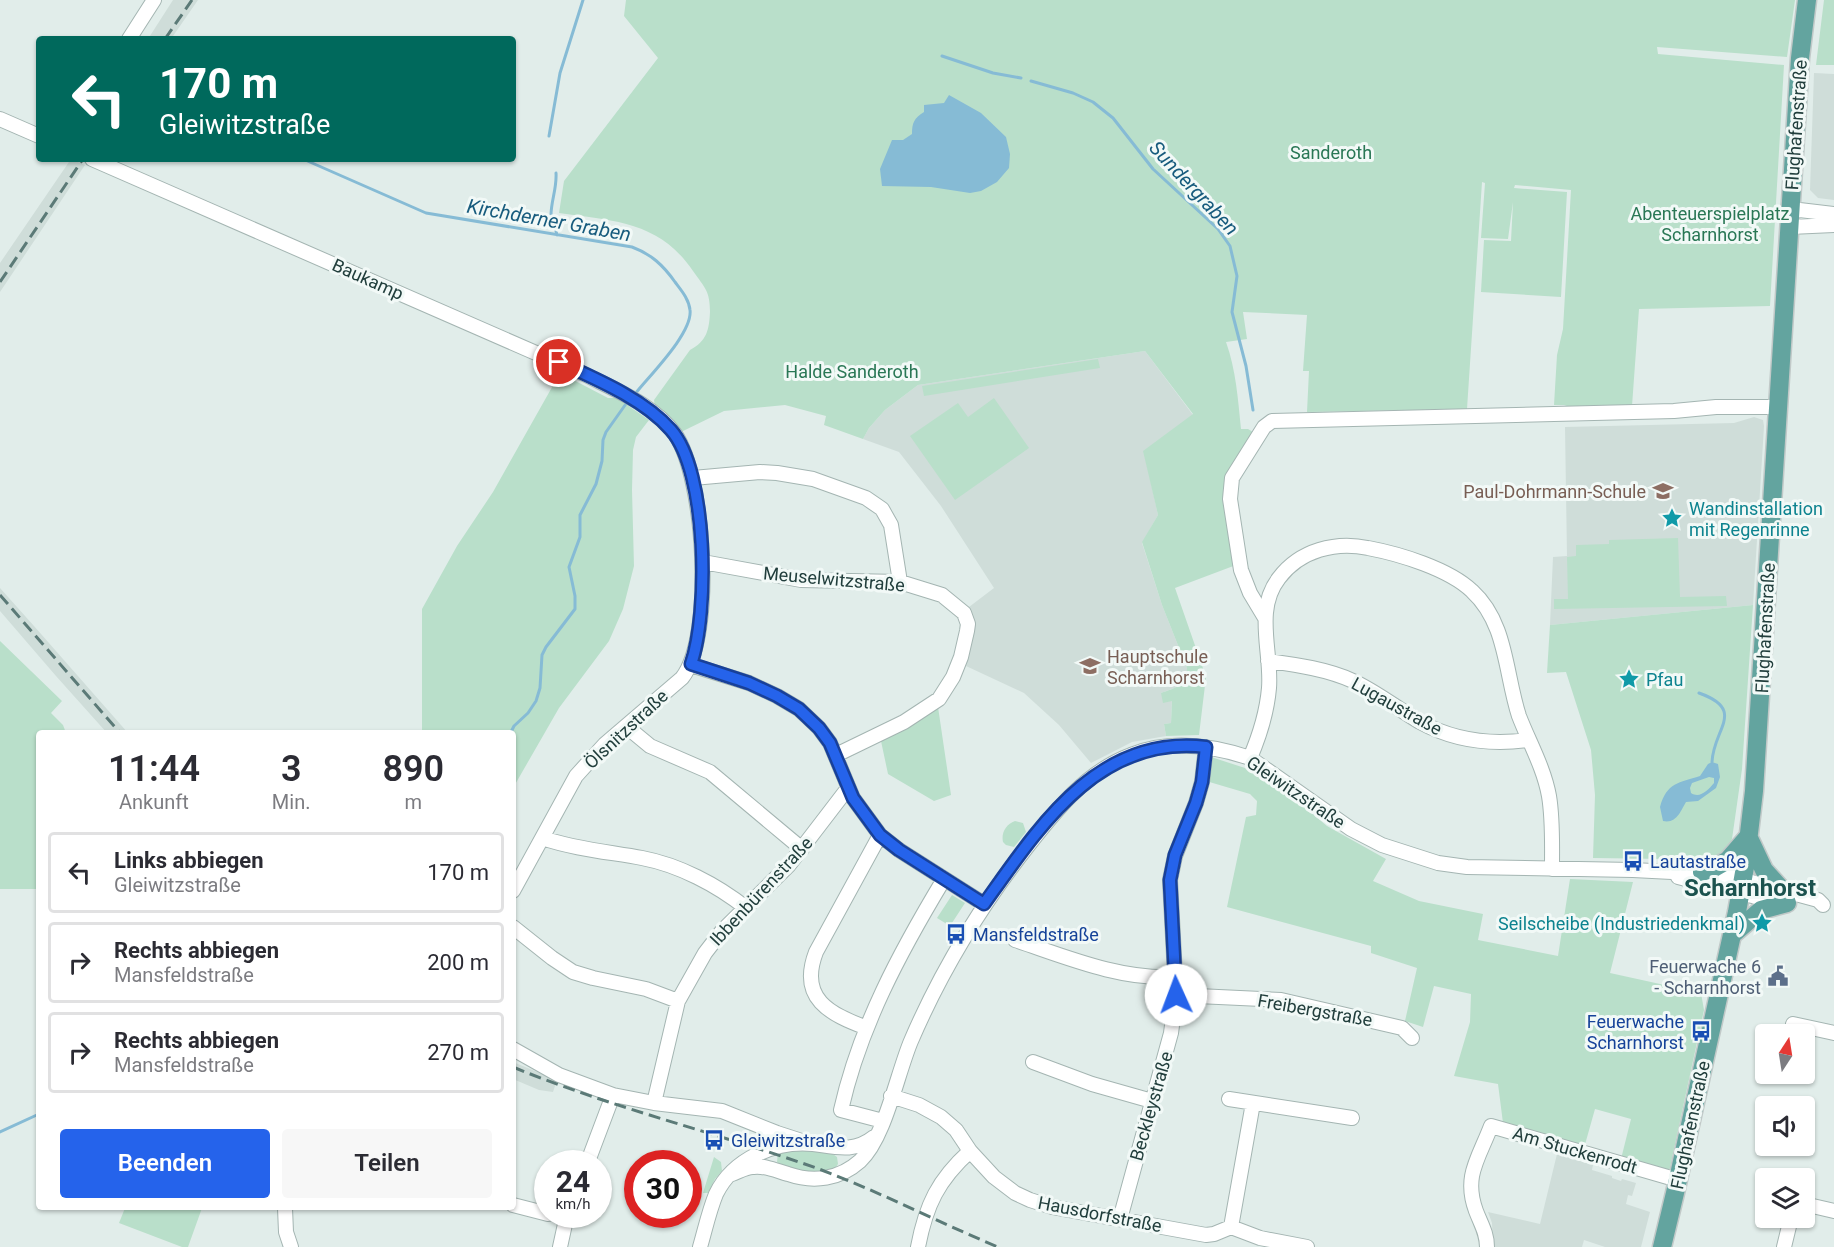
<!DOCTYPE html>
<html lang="de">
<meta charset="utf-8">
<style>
body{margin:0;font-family:Roboto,sans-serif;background:#f7f7f7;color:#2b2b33;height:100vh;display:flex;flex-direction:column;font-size:22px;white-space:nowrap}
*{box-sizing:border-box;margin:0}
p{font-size:20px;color:#7c7c81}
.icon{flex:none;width:33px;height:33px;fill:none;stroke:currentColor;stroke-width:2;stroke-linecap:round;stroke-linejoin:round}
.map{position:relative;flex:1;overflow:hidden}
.drawer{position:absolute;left:36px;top:730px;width:480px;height:480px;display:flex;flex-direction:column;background:#fff;border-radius:6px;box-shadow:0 2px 4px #0004}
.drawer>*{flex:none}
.top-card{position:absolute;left:36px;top:36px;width:480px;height:126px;border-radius:6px;box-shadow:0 2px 4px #0004;background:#00695c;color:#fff;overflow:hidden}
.needle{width:39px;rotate:12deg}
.controls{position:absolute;left:1755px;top:1024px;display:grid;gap:12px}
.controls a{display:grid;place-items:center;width:60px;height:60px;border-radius:6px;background:#fff;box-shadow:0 2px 4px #0004;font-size:30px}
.speed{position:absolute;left:534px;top:1150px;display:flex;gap:12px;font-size:30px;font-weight:700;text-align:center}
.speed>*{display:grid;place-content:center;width:78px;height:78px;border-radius:50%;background:#fff;box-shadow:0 2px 4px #0004;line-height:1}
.speed small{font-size:15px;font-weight:400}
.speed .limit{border:9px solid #d22;background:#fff;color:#111}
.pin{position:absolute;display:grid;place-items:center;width:51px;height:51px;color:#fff;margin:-26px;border:3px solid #fff;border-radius:50%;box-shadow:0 2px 6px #0007}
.me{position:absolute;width:66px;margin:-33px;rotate:358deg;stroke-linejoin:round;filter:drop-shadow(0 0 4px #0008)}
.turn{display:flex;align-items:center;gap:21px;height:126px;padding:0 24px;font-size:27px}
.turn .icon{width:78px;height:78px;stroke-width:2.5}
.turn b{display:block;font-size:42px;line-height:51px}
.eta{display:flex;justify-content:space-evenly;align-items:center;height:102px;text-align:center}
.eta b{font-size:36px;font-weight:600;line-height:42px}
.action{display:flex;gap:12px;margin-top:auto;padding:12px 24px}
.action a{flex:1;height:69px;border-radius:6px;background:#2563eb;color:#fff;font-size:24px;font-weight:600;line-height:69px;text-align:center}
.action a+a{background:#f7f7f7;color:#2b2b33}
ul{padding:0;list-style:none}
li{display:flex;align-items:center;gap:18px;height:81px;margin:0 12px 9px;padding:0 12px;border:3px solid #e1e1e2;border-radius:6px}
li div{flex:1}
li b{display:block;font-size:22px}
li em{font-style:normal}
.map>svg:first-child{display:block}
.built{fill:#cfddd9}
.green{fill:#b9dfca}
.water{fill:#86bbd5;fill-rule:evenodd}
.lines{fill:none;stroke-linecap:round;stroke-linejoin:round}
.stream{stroke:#86bbd5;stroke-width:3}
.minor-casing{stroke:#a4b5b2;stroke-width:16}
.major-casing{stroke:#c1c9c8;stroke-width:21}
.minor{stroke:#fff;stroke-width:14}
.major{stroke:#63a49f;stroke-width:18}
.rail{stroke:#5b7a77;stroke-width:3;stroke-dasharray:12 6;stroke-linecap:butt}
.route-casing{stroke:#184099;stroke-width:15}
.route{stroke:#2563eb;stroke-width:10}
.labels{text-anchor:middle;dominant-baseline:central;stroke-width:6;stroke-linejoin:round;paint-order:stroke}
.street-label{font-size:18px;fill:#213e3c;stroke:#f2f9f7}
.park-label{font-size:18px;fill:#297755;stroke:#f2f9f7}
.education-label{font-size:18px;fill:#785e54;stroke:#f2f9f7;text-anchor:end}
.culture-label{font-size:18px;fill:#0d838f;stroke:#f2f9f7;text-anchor:start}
.transit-label{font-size:18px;fill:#164399;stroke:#f2f9f7;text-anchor:start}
.service-label{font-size:18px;fill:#4e5e75;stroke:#f2f9f7;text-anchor:end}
.water-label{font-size:20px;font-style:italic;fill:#175b7d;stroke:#f2f9f7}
.district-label{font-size:24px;font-weight:bold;fill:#1b524e;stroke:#f2f9f7}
</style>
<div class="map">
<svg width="1834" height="1247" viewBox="0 0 1834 1247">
<rect width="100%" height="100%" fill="#e1edea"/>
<path class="built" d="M 173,0 L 198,0 L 171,39 L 148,39 Z
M 1814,73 L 1834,74 L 1834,200 L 1818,198 L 1810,190 Z
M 71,159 L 85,165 L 0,292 L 0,263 Z
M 1145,351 L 1193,415 L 1144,451 L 1158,515 L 1142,543 L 1162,605 L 1187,668 L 1187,674 L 1180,686 L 1161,693 L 1172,700 L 1171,723 L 1164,724 L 1166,736 L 1132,742 L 1091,763 L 1059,725 L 1024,693 L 966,666 L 974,633 L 969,607 L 994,588 L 941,506 L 899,452 L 863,439 L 869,428 L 885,410 L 918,385 Z
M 1754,417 L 1763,420 L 1764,426 L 1753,605 L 1550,625 L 1553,557 L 1567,556 L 1565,427 L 1734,423 Z
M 0,588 L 34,626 L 128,733 L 107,733 L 56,676 L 0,611 Z
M 513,1062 L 557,1080 L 553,1092 L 539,1090 L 513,1079 Z
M 1557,1154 L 1593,1165 L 1592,1170 L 1612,1176 L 1612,1178 L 1621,1181 L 1622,1179 L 1636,1183 L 1632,1196 L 1628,1195 L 1626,1204 L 1650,1212 L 1641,1247 L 1605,1247 L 1584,1240 L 1582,1247 L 1493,1247 L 1492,1223 L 1488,1212 L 1540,1224 Z"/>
<path class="green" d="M 626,0 L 1795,0 L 1787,57 L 1657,47 L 1658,54 L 1784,65 L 1770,306 L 1639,309 L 1632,406 L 1570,407 L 1564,405 L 1554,405 L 1557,355 L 1563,329 L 1571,190 L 1515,185 L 1514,188 L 1567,192 L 1561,297 L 1481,292 L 1484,240 L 1511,241 L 1513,202 L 1508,239 L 1481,238 L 1485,183 L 1482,182 L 1467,409 L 1307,412 L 1309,371 L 1303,371 L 1307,315 L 1243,312 L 1247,339 L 1226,342 C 1236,370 1238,399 1241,429 L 1248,429 L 1253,432 L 1229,477 L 1236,565 L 1175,588 L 1206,677 L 1199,735 L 1166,736 L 1164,724 L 1171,723 L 1172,701 L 1163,703 L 1161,693 C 1175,688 1187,685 1187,668 L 1162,605 L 1142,542 L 1158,515 L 1143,451 L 1193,414 L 1145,351 L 918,385 L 885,410 L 869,428 L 863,439 L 824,425 L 826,416 L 785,405 L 724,411 L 681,432 L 655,407 L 654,400 L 690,350 C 707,341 709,330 710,312 C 710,291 705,288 693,271 C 659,221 614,221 559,213 L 564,181 L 658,58 L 624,16 Z
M 1824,0 L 1834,0 L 1834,65 L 1816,65 Z
M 1098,359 L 1100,368 L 924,396 L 922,386 Z
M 560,373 L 608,398 L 617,398 L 649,420 L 636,437 L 633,450 L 632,490 L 634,566 L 623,609 L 609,641 L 559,708 L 513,788 L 513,734 L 422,734 L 422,609 L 457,546 L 493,492 Z
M 994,398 L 1029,448 L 955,500 L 910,436 L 958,403 L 968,417 Z
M 1678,538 L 1680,597 L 1726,596 L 1727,606 L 1554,609 L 1554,599 L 1568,599 L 1567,557 L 1576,556 L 1576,545 L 1609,544 L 1609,540 Z
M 1753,605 L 1742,769 L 1732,839 L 1723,854 L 1710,861 L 1696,862 L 1667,859 L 1593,858 L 1595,795 L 1591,750 L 1566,672 L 1547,673 L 1550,625 Z
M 0,641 L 62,701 L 51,713 L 63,725 L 66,733 L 39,734 L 39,889 L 0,889 Z
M 938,707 L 951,795 L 934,801 L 888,774 L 881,741 Z
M 1211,757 L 1245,768 L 1296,800 L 1327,826 L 1386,859 L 1373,881 L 1419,901 L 1483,914 L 1478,940 L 1558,956 L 1570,879 L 1633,882 L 1610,973 L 1701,993 L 1704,1010 L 1669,1172 L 1621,1159 L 1631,1119 L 1595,1109 L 1584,1148 L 1503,1123 L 1498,1084 L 1454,1076 L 1470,1022 L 1471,994 L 1434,986 L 1423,1027 L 1405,1021 L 1417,968 L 1371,953 L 1371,946 L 1227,907 L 1246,817 L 1256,815 L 1257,801 L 1250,794 L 1206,781 Z
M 1015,821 L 1023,823 L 1026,832 L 1014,847 L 1006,845 L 1003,842 C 1001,833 1006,824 1015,821 Z
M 952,895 L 965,903 L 950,926 L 937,918 Z
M 801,1148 L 830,1152 L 837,1157 L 838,1164 L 834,1170 C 817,1175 790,1176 777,1162 L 778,1152 Z
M 714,1157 L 721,1162 L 722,1171 L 715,1179 L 708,1193 L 703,1193 Z
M 125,1208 L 202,1208 L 188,1247 L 182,1247 L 119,1223 Z"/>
<path class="water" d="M 949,95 L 981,113 L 1006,137 L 1010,154 L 1009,168 L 997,182 L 981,191 L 970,193 L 931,187 L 882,186 L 880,169 L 892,140 L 903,140 L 912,134 C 912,123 914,118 924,112 L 924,105 L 944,103 Z
M 1712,762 L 1718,764 L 1720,777 L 1716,788 L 1698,801 L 1686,802 C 1681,810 1677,824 1663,821 L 1660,807 C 1667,782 1679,783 1700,776 L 1708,764 ZM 1709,777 L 1714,778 L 1714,783 C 1708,790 1700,799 1691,793 L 1690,788 L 1692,783 Z"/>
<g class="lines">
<path class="stream" d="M 942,56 L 993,73 L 1021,78
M 1031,81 L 1073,93 L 1093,102 L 1113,118 L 1153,169 L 1218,229 L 1230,246 L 1237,276 L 1232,312 L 1246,366 L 1253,410
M 549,136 L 560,73 L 583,0
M 303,159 L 426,213 L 632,247 C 651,254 663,265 675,282 C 681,290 689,299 690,310 C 693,333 649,376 635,394
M 551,215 C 551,201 557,188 556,173
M 555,227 L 557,235
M 1699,693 C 1747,710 1713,729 1712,762
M 510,734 L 514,726 L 528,713 L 536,701 L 540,688 L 542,655 L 546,647 L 575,609 L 575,596 L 569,567 L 580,537 L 580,515 L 596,484 L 602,461 L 603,440 L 606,432 L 628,401
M 0,1132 L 39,1114"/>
<g class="minor-casing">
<path id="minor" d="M 129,39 L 154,0
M 0,119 L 39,136
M 92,159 L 584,374 C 615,390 654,405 675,434 C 705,478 715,636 682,678 L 605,744 L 576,776 L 513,891
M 1791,209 L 1834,214
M 1790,227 L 1834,225
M 693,478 L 760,472 L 777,473 L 813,479 L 866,498 L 882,509 L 891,525 L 900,582
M 703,562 L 801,580 L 900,582 L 942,595 L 964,613 L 968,624 L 967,631 L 961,657 L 953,677 L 939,699 L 904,722 L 836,755
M 1265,618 L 1250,593 L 1241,570 L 1230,499 L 1232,478 L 1264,427 L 1272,421 L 1674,411 L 1716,407 L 1778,407
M 1268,661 C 1297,665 1327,669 1353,681 C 1377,692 1398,709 1420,722 C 1453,740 1491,745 1528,740
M 691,665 L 749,683 L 777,696 L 799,709 L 819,728 L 830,743 L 853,798 L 880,835 L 899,850 L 984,904
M 627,727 L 650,746 L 710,772 L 802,849
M 1250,758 C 1259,737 1267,711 1269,688 C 1272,652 1254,610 1279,578 C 1300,550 1336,541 1368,548 C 1400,554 1449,569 1472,591 C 1507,623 1505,673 1519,716 C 1529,742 1544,768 1549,796 C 1553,820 1552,844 1552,869
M 542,838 C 575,849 609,852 642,858 C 679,865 717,885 746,908
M 1678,877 L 1760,898 L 1782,902
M 513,927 L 552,958 L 573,972 L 593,978 L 646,989 L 678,1001
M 1015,940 C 1066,957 1120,980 1175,977
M 1176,995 L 1281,1000 L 1402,1028 L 1412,1038
M 1793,1024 L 1834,1033
M 867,1028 C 830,1014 798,999 816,952 L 880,835
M 513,1049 L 559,1075 L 613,1095 L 654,1103 L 722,1111 L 777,1133 L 811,1144
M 1033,1062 L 1092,1084 L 1152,1101
M 891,1096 L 919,1105 L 941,1117 L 956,1130 L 970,1151 L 994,1177 L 1015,1193 L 1030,1200 L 1052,1207 L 1206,1235 L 1214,1234 L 1231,1227 L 1260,1238 L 1307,1247
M 1229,1099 L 1352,1118
M 654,1103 L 678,1001 L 705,953 L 722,931 L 789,865 L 848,788
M 883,1121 L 841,1110 C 860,1026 900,952 944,879
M 587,1164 L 613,1095
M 732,1174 C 738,1172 746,1167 753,1167 C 765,1165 777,1171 788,1174 C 814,1183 840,1179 860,1161 C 885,1138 897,1074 911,1041 C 941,971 980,907 1027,847 C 1056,810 1086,772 1131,755 C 1170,739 1211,745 1250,758 L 1351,829 L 1382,845 L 1438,863 L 1467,867 L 1633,870 L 1672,872 L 1681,870 L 1729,876 L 1818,900 L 1823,905
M 1804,1204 L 1834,1211
M 513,1205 L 548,1214
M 285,1208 L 286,1232 L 291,1247
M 1120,1219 L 1171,1033 L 1176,995 L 1170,880 L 1175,856 L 1196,803 L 1202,782 L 1206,747
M 1231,1227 L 1253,1103
M 560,1247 L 567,1215
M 700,1247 C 705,1230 709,1211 716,1194 C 733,1159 776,1140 813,1144 C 836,1147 854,1153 874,1137
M 918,1247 C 926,1205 938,1180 970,1151
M 1487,1247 C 1487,1233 1481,1224 1476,1211 C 1463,1176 1479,1158 1491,1126 L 1678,1180
M 1784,1247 L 1791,1218"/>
</g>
<g class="major-casing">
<path id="major" d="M 1749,838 L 1764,870 L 1783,891
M 1702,872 L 1714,868 L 1728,860 L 1748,837
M 1732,935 L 1761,910 L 1787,903
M 1662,1247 L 1675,1193 L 1737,912 L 1745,867 L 1754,791 L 1800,58 L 1807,0"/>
</g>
<use href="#minor" class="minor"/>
<use href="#major" class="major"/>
<path class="rail" d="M 165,39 L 192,0
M 0,282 L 83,159
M 0,595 L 121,734
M 513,1067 C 612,1108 718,1133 819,1169 C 880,1192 938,1222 998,1247"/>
</g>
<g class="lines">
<g class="route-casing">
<path id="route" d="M 559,362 C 596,379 644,399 671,430 C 708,472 709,613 691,664 L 749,683 L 777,696 L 799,709 L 819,728 L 830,743 L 853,798 L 880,835 L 899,850 L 984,904 C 1039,827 1098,734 1206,747 L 1202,782 L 1196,803 L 1175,855 L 1170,880 L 1176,995"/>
</g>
<use href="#route" class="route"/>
</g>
<defs>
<g id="school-bare" transform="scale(1.62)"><path d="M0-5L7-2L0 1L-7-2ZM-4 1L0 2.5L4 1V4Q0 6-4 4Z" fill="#8d6e63" stroke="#f2f9f7" stroke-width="2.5" paint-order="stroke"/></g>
<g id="sight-bare" transform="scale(1.62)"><path d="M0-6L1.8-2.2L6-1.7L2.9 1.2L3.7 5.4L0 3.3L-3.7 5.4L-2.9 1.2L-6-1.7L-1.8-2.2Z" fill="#0f9aa8" stroke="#f2f9f7" stroke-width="2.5" paint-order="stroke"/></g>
<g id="bus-bare" transform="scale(1.62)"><path d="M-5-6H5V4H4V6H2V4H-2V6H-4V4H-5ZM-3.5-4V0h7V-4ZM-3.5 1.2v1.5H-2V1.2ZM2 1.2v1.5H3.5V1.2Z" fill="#1a4fb4" stroke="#f2f9f7" stroke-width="2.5" paint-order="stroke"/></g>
<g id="civic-bare" transform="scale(1.62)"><path d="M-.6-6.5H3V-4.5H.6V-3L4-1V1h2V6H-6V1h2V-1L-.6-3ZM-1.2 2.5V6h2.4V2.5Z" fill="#5c6f8a" stroke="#f2f9f7" stroke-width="2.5" paint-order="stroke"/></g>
</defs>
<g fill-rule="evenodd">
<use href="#school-bare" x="1663" y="491"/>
<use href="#sight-bare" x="1672" y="518"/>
<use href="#school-bare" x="1090" y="666"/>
<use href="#sight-bare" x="1629" y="679"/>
<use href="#bus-bare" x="1633" y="861"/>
<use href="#sight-bare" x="1762" y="923"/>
<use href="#bus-bare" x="956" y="934"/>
<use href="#civic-bare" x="1778" y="976"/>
<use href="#bus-bare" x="1701" y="1031"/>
<use href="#bus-bare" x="714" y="1140"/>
</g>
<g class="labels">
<g class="street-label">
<text transform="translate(1796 125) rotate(-86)">Flughafenstraße</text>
<text transform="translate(368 279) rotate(24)">Baukamp</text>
<text transform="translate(834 579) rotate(5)">Meuselwitzstraße</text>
<text transform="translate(1765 628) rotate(-87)">Flughafenstraße</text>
<text transform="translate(1397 706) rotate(29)">Lugaustraße</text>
<text transform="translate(626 729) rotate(-43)">Ölsnitzstraße</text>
<text transform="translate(1296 792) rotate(34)">Gleiwitzstraße</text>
<text transform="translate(761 891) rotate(-47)">Ibbenbürenstraße</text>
<text transform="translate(1315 1010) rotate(10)">Freibergstraße</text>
<text transform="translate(1151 1106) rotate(-74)">Beckleystraße</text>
<text transform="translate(1690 1125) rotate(-78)">Flughafenstraße</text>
<text transform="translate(1575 1150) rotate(16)">Am Stuckenrodt</text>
<text transform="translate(1100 1214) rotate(11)">Hausdorfstraße</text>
</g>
<g class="park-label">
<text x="1331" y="152">Sanderoth</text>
<text x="1710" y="213">Abenteuerspielplatz<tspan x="1710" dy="21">Scharnhorst</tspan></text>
<text x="852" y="371">Halde Sanderoth</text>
</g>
<g class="education-label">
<text x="1646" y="491">Paul-Dohrmann-Schule</text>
<text x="1107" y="656" text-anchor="start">Hauptschule<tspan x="1107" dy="21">Scharnhorst</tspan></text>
</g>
<g class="culture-label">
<text x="1689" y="508">Wandinstallation<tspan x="1689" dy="21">mit Regenrinne</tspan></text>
<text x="1646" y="679">Pfau</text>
<text x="1745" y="923" text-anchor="end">Seilscheibe (Industriedenkmal)</text>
</g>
<g class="transit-label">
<text x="1650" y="861">Lautastraße</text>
<text x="973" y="934">Mansfeldstraße</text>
<text x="1684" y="1021" text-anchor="end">Feuerwache<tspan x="1684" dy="21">Scharnhorst</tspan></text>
<text x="731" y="1140">Gleiwitzstraße</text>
</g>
<g class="service-label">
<text x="1761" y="966">Feuerwache 6<tspan x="1761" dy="21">- Scharnhorst</tspan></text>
</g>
<g class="water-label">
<text transform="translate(1194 188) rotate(47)">Sundergraben</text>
<text transform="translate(549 220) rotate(10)">Kirchderner Graben</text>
</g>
<g class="district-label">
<text x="1750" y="888">Scharnhorst</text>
</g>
</g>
</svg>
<div class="controls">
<a><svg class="needle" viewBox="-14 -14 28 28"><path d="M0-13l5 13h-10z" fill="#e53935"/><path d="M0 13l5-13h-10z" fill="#7c7c81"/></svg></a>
<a><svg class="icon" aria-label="sound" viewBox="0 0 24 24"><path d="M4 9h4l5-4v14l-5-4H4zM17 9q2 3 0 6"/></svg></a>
<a><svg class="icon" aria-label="layers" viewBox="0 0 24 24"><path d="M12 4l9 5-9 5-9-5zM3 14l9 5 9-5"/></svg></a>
</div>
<div class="speed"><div>24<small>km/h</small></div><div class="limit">30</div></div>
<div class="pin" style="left:559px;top:362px;background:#d93025"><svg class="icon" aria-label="arrive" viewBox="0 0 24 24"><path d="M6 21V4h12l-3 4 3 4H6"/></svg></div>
<svg class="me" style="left:1176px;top:995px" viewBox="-20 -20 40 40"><circle r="19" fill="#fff"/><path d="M0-13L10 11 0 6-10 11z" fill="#2563eb"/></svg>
<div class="top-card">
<div class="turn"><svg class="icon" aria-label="left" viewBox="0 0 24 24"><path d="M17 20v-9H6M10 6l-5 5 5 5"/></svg><div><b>170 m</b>Gleiwitzstraße</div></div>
</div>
<section class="drawer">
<div class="eta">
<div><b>11:44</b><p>Ankunft</p></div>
<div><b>3</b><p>Min.</p></div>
<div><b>890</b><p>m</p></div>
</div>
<ul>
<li><svg class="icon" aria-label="left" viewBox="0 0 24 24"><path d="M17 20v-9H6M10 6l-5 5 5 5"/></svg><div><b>Links abbiegen</b><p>Gleiwitzstraße</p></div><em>170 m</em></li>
<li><svg class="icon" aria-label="right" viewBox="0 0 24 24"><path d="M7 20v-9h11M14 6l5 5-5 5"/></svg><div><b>Rechts abbiegen</b><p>Mansfeldstraße</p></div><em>200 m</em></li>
<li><svg class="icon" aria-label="right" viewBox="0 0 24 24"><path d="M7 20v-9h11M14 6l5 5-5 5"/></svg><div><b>Rechts abbiegen</b><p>Mansfeldstraße</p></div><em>270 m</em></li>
</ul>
<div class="action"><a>Beenden</a><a>Teilen</a></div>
</section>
</div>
